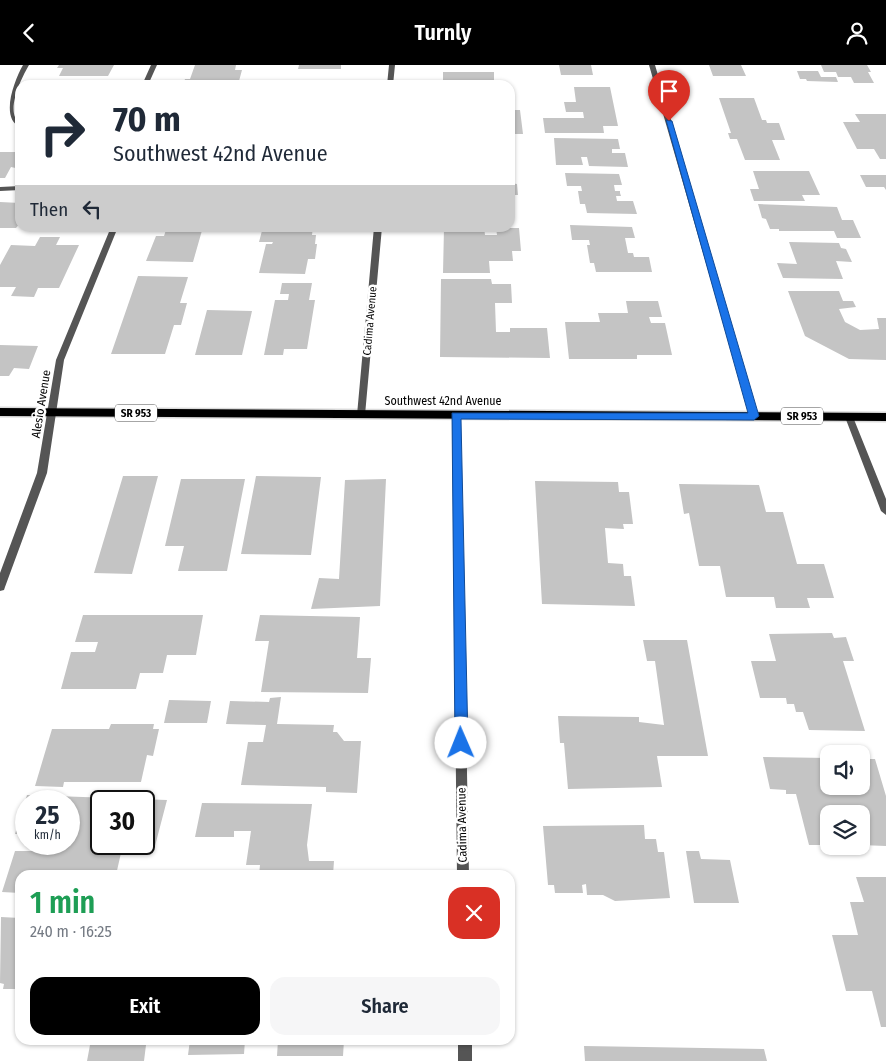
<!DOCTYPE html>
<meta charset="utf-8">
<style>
body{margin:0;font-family:"Fira Sans Condensed",sans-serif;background:#f6f6f7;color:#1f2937;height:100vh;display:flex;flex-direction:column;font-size:19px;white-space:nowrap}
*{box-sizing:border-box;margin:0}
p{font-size:16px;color:#747a83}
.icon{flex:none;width:28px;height:28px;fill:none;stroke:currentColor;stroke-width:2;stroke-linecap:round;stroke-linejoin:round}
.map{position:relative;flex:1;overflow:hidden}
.sheet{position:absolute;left:15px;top:805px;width:500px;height:175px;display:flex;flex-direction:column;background:#fff;border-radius:15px;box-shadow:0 1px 4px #0004}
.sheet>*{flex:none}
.guide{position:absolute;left:15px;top:15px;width:500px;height:152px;border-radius:15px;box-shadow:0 1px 4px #0004;background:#fff;color:#1f2937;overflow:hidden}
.controls{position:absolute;left:820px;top:680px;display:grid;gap:10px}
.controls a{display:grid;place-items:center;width:50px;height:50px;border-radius:10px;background:#fff;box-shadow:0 1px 4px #0004;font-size:25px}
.speed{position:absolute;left:15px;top:725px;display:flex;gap:10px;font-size:25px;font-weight:700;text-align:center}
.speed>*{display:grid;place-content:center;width:65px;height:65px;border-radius:50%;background:#fff;box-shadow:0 1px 4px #0004;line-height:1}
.speed small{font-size:12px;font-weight:400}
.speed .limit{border:2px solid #111;border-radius:8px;background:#fff;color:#111}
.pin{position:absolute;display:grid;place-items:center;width:42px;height:42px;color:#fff;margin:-51px -21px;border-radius:50% 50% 50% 0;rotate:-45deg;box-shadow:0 0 5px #0007}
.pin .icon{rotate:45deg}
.me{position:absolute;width:55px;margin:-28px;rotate:359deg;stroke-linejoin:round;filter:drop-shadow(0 0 4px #0008)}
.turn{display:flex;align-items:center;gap:18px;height:105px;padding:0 15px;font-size:22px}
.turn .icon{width:65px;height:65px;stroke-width:2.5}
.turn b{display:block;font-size:35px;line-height:42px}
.then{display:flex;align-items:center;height:48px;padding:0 15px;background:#0003;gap:10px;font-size:19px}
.round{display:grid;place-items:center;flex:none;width:52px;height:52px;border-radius:15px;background:#f6f6f7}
.head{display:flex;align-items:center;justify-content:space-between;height:85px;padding:0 15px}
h1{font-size:30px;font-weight:600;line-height:38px;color:#1e9e55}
.cta{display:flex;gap:10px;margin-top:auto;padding:10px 15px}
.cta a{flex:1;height:58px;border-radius:15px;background:#000;color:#fff;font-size:20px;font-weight:600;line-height:58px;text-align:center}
.cta a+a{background:#f6f6f7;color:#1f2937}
header{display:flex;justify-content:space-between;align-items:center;height:65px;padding:0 15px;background:#000;color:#fff;font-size:22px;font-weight:600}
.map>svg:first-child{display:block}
.building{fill:#c4c4c4}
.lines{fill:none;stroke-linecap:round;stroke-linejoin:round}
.primary-casing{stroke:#dbdbdb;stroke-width:3}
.minor{fill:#555;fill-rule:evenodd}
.primary{fill:#000;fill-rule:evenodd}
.route{fill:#1a73e8;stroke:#114b97}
.labels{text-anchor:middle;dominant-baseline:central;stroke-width:5;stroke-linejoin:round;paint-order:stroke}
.far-street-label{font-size:11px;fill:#000;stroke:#fff}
.shield{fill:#fff;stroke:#4c4c4c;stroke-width:1}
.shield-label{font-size:11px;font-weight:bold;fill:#000}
.street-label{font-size:12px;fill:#000;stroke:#fff}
</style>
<header><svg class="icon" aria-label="back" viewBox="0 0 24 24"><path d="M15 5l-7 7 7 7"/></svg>Turnly<svg class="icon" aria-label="person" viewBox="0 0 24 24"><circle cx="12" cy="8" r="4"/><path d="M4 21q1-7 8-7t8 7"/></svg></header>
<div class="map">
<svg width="886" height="996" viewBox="0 0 886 996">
<rect width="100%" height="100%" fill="#fff"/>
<path class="building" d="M 59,0 L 114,0 L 108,11 L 59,11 L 63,3 L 57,3 Z
M 195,0 L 236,0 L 235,5 L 242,5 L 239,16 L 231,16 L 230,20 L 183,20 L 185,14 L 190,14 Z
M 299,0 L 341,0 L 341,4 L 298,4 Z
M 559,0 L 591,0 L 593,10 L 561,10 Z
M 709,0 L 741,0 L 746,11 L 713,11 Z
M 821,0 L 867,0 L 871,7 L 868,7 L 874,18 L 854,18 L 851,12 L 838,12 L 836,7 L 824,7 Z
M 797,6 L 818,6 L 821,12 L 836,12 L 838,17 L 807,16 L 806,14 L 800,14 Z
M 443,7 L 494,7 L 494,18 L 487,18 L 487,20 L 448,20 L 448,16 L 443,16 Z
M 574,22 L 610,22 L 618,61 L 603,61 L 604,68 L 545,68 L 543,53 L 584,53 L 583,47 L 566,47 L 564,37 L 576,37 Z
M 719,33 L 754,33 L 762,55 L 766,55 L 767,58 L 779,58 L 785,75 L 772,75 L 780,95 L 745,95 L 737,74 L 730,74 L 728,68 L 731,68 Z
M 510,45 L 520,45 L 523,69 L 510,69 Z
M 855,49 L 886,49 L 886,94 L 880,94 L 874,84 L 857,84 L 843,57 L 860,57 Z
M 554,73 L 618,74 L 620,84 L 612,84 L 612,88 L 625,88 L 628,102 L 589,101 L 587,92 L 581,92 L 583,100 L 556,100 Z
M 17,85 L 20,85 L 20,104 L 11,102 L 5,113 L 0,113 L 0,87 L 16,87 Z
M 753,106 L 809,106 L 820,130 L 802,130 L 805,136 L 754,136 L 750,124 L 759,124 Z
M 565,108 L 619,109 L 622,120 L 614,120 L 615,126 L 620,126 L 620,128 L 621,131 L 616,131 L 617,136 L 633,136 L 637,149 L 587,148 L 585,139 L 580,139 L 578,126 L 582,126 L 581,121 L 567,121 Z
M 860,110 L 886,110 L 886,125 L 884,122 L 866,122 Z
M 510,118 L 517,119 L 518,130 L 510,130 Z
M 0,137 L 20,138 L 20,158 L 16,163 L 0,163 Z
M 758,139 L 837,142 L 842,155 L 853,155 L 861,173 L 837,173 L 834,166 L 779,166 L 779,164 L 770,164 L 766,154 L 762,153 Z
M 570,160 L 632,162 L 635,173 L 625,173 L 628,188 L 633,188 L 634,192 L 649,192 L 652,207 L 596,207 L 594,198 L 590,198 L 587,180 L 590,180 L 589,175 L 572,175 Z
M 45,162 L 84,162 L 82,166 L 44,165 Z
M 167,162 L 203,162 L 193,197 L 146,196 L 156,171 L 164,171 Z
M 263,162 L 313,162 L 312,170 L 316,170 L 315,179 L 317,179 L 315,194 L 308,194 L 305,209 L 259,208 L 266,179 L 272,179 L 273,177 L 259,177 Z
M 484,162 L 485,170 L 497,170 L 496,163 L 519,163 L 521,186 L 512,186 L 513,196 L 489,196 L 490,208 L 443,208 L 444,163 Z
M 40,172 L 60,172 L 56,180 L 79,180 L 59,223 L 38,223 L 34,232 L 11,231 L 16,222 L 0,222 L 0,200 L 11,180 L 35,181 Z
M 789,177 L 839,178 L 841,183 L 846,184 L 852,197 L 836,196 L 843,214 L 783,213 L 777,198 L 797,199 Z
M 138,211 L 188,212 L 180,238 L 187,238 L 181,260 L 174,260 L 165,289 L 111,289 Z
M 441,214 L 491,214 L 492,219 L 511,219 L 512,238 L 495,238 L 496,267 L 510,267 L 510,263 L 547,263 L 550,293 L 440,292 Z
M 282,218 L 312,218 L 309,235 L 315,235 L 307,284 L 284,284 L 283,290 L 264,290 L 275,235 L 288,235 L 289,229 L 280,229 Z
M 788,226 L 839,226 L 843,236 L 853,236 L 856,242 L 839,244 L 845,257 L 860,265 L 879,264 L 877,253 L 886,253 L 886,295 L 849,294 L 805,271 Z
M 626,236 L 658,236 L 662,252 L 649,252 L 651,258 L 665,258 L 672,290 L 637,290 L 637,294 L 569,294 L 565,257 L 600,257 L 598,248 L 628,248 Z
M 207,245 L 252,246 L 242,290 L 195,290 Z
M 0,280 L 38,281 L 29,304 L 14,303 L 9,311 L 0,311 Z
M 123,411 L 158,411 L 132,509 L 94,508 Z
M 256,411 L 321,412 L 311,490 L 241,489 Z
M 181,414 L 245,414 L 227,506 L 178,506 L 184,481 L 165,481 Z
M 386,414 L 380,541 L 311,544 L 319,513 L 339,514 L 345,415 Z
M 535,416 L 618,417 L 619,427 L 629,427 L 633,459 L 623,459 L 624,464 L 605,463 L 608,498 L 623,499 L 624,511 L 631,511 L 635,541 L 542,539 Z
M 679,419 L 759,420 L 766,447 L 783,447 L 797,499 L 824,499 L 834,533 L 807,533 L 810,543 L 776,543 L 774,532 L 726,532 L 720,501 L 699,501 L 689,448 L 684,449 Z
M 83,550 L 203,550 L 196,590 L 167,590 L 163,608 L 140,608 L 136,624 L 61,624 L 71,587 L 95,587 L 98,577 L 75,577 Z
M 260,550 L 360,552 L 357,593 L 371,593 L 368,628 L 261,627 L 269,576 L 255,576 Z
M 832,568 L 834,573 L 846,572 L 854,596 L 843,596 L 865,666 L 809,665 L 803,647 L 796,647 L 794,639 L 787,639 L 786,633 L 760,633 L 751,596 L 776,596 L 769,569 Z
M 643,575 L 687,575 L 708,691 L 657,691 L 662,722 L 568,724 L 564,678 L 560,678 L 558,651 L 639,652 L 639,657 L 664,660 L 655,596 L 647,596 Z
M 281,632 L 277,659 L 334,660 L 333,667 L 337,667 L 344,676 L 361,676 L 357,728 L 326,727 L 326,722 L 241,720 L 248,677 L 263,677 L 266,660 L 226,659 L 230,636 L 269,637 L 270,633 Z
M 169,635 L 211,636 L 207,658 L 164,658 Z
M 111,659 L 154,659 L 153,664 L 159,664 L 153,691 L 147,690 L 141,717 L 64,717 L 63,722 L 35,721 L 52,664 L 109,664 Z
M 763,692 L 829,693 L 829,721 L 861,721 L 861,694 L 875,694 L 886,731 L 886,781 L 861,780 L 861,749 L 829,749 L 829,780 L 809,780 L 796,729 L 786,729 L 786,725 L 770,724 Z
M 27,730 L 167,735 L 155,781 L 144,780 L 144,736 L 101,736 L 101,779 L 123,779 L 116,810 L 20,810 L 20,828 L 2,827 L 15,786 L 39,786 L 41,779 L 69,779 L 69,736 L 26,736 L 26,769 L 15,769 Z
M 202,738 L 312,739 L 307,780 L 309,796 L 334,796 L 333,810 L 259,810 L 260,800 L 246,800 L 251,766 L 234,766 L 234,772 L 195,772 Z
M 644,760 L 645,774 L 656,774 L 658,787 L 664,787 L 670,833 L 615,836 L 603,830 L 587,830 L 586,819 L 582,820 L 583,828 L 555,828 L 554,820 L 548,820 L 543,761 Z
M 686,786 L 699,786 L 701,794 L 730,795 L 739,838 L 694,838 Z
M 856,812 L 886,812 L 886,962 L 881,962 L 872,926 L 846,926 L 832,870 L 858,870 L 850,837 L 864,837 Z
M 1,852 L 20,853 L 20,924 L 3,924 L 4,919 L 0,918 Z
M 190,975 L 245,975 L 244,989 L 188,990 Z
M 278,975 L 344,975 L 343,991 L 277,991 Z
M 90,980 L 146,980 L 144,996 L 87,996 Z
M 584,981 L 764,984 L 767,996 L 585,996 Z"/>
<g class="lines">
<g class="primary-casing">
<path id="primary" d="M 0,343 L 886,348 L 886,356 L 0,351 Z"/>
</g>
<path class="minor" d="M 23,0 L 29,0 C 22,12 4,48 20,58 L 20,62 C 0,53 14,16 23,0 Z
M 151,0 L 157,0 L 148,20 L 142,20 Z
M 389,0 L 395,0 L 393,20 L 387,20 Z
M 649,0 L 655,0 L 758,351 L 757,353 L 754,354 L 750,351 Z
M 20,121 L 20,125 L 0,126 L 0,122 Z
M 111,162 L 118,162 L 64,295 L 47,408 L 5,522 L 4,525 L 0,526 L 0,508 L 37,408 L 56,295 Z
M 374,162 L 382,162 L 365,350 L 361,353 L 357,350 Z
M 456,347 L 460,350 L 469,810 L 457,810 L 452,350 Z
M 849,349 L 853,352 L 886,434 L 886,450 L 881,446 L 845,352 Z
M 458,975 L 472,975 L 472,996 L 458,996 Z"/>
<use href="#primary" class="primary"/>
</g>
<path class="route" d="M 666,55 L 672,56 L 759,351 L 754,355 L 461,354 L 468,678 L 466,682 L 461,684 L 457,682 L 455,678 L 452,348 L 748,348 Z"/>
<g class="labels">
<g class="far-street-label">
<text transform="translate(370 256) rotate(-85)">Cadima Avenue</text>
</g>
<g class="shield">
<rect x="115" y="339.5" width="42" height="17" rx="4"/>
<rect x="781" y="342.5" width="42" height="17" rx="4"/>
</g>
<g class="shield-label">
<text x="136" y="348">SR 953</text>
<text x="802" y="351">SR 953</text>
</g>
<g class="street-label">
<text x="443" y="336">Southwest 42nd Avenue</text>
<text transform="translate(41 339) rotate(-81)">Alesio Avenue</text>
<text transform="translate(462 760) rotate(-91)">Cadima Avenue</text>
</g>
</g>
</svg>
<div class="controls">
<a><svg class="icon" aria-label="sound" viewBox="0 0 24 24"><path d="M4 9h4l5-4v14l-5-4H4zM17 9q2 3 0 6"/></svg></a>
<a><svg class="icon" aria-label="layers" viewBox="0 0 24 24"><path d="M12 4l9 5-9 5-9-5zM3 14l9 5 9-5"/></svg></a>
</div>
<div class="speed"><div>25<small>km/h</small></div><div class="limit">30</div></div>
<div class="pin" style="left:669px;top:56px;background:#d93025"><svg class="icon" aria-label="arrive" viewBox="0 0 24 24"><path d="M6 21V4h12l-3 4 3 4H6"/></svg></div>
<svg class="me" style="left:461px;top:678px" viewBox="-20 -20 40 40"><circle r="19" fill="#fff"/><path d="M0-13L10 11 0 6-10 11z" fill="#1a73e8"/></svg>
<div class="guide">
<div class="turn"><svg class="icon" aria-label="right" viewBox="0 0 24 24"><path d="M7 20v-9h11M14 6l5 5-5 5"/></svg><div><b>70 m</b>Southwest 42nd Avenue</div></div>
<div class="then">Then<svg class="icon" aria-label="left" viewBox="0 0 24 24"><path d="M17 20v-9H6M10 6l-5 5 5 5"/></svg></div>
</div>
<section class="sheet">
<div class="head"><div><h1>1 min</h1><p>240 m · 16:25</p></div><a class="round" style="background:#d93025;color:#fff"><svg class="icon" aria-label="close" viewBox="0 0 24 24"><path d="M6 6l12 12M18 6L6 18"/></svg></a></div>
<div class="cta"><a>Exit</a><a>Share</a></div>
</section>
</div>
